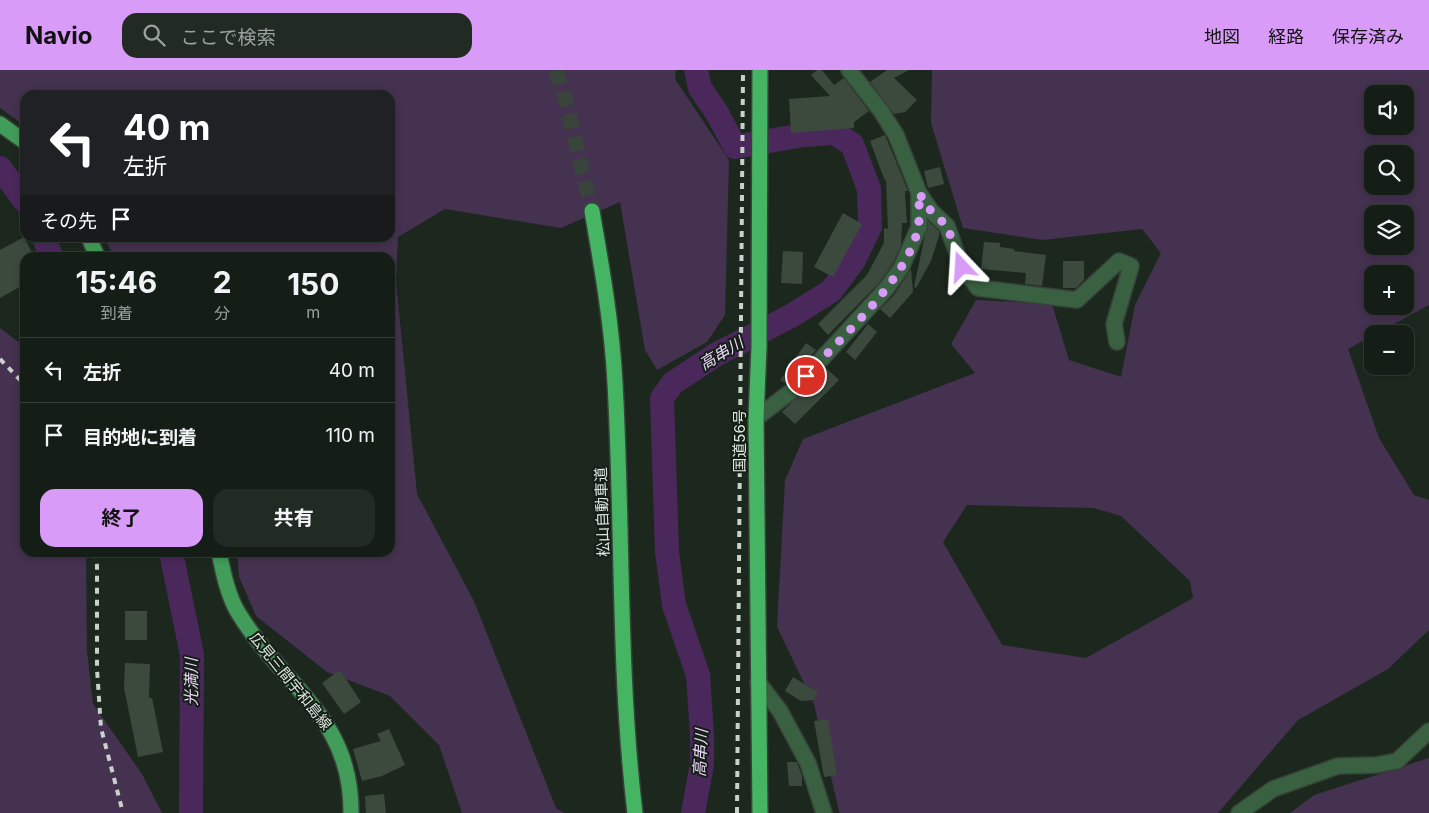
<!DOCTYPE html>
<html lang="ja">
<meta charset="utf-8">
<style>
body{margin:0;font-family:Inter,"Noto Sans JP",sans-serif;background:#222b23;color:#f1f3f6;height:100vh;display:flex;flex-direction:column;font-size:19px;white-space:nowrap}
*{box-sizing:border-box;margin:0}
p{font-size:16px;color:#9da2a1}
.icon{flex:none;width:28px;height:28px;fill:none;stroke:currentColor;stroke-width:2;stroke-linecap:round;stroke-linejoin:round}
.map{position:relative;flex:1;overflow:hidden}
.sheet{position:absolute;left:20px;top:182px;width:375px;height:305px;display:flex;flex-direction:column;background:#151e16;border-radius:15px;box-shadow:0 2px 8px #0003,0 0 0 1px #343c35}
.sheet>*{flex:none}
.top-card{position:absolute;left:20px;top:20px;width:375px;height:152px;border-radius:15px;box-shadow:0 2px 8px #0003,0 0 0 1px #343c35;background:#202124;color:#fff;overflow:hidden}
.controls{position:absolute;left:1364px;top:15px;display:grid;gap:10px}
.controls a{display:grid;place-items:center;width:50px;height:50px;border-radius:10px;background:#151e16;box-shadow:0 2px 8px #0003,0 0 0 1px #343c35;font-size:25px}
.pin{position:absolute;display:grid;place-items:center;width:42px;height:42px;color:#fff;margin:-21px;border:2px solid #fff;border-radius:50%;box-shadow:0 1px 5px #0007}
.me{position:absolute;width:55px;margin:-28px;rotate:340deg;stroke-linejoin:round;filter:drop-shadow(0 0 4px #0008)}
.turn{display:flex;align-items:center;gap:18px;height:105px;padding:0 20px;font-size:22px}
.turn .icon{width:65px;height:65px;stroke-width:2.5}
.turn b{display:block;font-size:35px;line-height:42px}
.then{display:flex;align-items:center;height:48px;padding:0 20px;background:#0003;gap:10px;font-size:19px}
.eta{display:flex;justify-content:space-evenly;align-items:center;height:85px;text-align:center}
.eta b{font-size:30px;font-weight:700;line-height:35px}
.cta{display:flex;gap:10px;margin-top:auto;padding:10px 20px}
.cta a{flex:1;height:58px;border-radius:15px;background:#d89bf8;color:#111;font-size:20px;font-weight:700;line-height:58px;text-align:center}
.cta a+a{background:#222b23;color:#f1f3f6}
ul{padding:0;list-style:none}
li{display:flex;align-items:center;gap:15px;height:65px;padding:0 20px;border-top:1px solid #343c35}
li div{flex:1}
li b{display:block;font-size:19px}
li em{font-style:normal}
header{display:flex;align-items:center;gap:30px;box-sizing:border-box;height:70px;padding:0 25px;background:#d89bf8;color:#111}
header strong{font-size:24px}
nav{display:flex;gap:28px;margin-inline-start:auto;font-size:18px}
.search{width:350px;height:45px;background:#222b23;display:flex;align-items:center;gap:12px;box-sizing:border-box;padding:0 18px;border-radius:15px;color:#9da2a1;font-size:19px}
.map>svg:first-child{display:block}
.green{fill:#453150;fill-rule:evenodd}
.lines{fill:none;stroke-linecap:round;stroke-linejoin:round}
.river{stroke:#4b285c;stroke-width:24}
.building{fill:#3c4a3e}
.highway-tunnel{stroke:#39443b;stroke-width:15;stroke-dasharray:15 8;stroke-linecap:butt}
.minor-casing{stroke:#374239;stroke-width:18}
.major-casing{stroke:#374239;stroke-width:18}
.highway-casing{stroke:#374239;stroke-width:18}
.minor{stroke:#396141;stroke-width:15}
.major{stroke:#439d5a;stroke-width:15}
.highway{stroke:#45b563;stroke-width:15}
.rail{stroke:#c9d2ca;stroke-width:4;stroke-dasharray:6 6;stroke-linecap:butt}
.route{stroke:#d89bf8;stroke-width:9;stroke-dasharray:0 16.2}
.labels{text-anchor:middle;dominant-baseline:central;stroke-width:4;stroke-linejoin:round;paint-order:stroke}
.street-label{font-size:15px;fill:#dde5de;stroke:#131e15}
.water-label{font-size:16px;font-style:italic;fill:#ebd6f8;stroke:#131e15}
</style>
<header>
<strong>Navio</strong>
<div class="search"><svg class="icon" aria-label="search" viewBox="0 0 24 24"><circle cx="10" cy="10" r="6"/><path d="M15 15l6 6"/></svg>ここで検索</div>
<nav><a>地図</a><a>経路</a><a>保存済み</a></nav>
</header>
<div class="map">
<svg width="1429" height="743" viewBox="0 0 1429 743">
<rect width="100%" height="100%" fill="#1c281e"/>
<path class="green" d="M 0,0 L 676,0 L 675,9 L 729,90 L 725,245 L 707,272 L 657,300 L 645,280 L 620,132 L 561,158 L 445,139 L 398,167 L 396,211 L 417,424 L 474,531 L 556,738 L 564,743 L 462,743 L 439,675 L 390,626 L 327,602 L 256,546 L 239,507 L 237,483 L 390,482 L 390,188 L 115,187 L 104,168 L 390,168 L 390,25 L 25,25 L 25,56 L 0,38 Z
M 932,0 L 1429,0 L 1429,235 L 1348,279 L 1379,368 L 1414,425 L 1429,430 L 1429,560 L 1388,599 L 1298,650 L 1218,743 L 840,743 L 839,741 L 814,634 L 777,557 L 785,410 L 803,369 L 975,303 L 951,274 L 976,230 L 1052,234 L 1069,290 L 1121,307 L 1135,235 L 1161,183 L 1142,159 L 1042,170 L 963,158 L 931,53 ZM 1372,24 L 1405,24 L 1405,56 L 1372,56 ZM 1372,84 L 1405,84 L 1405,116 L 1372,116 ZM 1372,144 L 1405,144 L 1405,176 L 1372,176 ZM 1372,204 L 1405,204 L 1405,236 L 1372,236 ZM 967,435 L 1094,438 L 1121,446 L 1190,511 L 1193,528 L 1086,588 L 1002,575 L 943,472 Z
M 0,258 L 25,277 L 25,482 L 86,483 L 87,581 L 93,634 L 142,704 L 162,743 L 0,743 Z
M 1429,688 L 1429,743 L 1290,743 L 1314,725 Z"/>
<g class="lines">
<path class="river" d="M 0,98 L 25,131
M 44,168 L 52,188
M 171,482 L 192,585 L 191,743
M 693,743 L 702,694 L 702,665 L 698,605 L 674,535 L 667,482 L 662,328 L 673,313 L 717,284 L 791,246 L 831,221 L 854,190 L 870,157 L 869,119 L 852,74 L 834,63 L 803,65 L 735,77 L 717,43 L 700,18 L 696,0"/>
</g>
<path class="building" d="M 817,0 L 822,0 L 834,15 L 844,8 L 869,41 L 854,52 L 854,58 L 791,63 L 789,29 L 830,26 L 811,5 Z
M 887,0 L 909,0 L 894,8 L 917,30 L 905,42 L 894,44 L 870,12 Z
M 885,65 L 908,121 L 905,121 L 905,125 L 907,153 L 902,153 L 901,175 L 893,193 L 879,213 L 828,265 L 818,254 L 867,205 L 884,173 L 884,158 L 888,159 L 886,109 L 885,111 L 870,71 Z
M 940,97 L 944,114 L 928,118 L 924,101 Z
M 843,143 L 862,154 L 833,207 L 814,197 Z
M 928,151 L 939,161 L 939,166 L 931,191 L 916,218 L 914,217 Z
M 24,167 L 35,188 L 25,188 L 25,214 L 0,228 L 0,180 Z
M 984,172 L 1000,173 L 1000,177 L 1014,179 L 1014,181 L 1046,185 L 1042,216 L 1025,214 L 1026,203 L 981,199 Z
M 783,181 L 803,182 L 802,214 L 781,213 Z
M 1063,191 L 1084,191 L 1084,210 L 1076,218 L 1063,218 Z
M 911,199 L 913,222 L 890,248 L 880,239 L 894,225 Z
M 868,254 L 877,262 L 855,290 L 846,282 Z
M 806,273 L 816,280 L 786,314 L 780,310 Z
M 826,298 L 839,310 L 795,354 L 782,342 Z
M 125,541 L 147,541 L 147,570 L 125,570 Z
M 125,593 L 150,594 L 149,628 L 152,628 L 163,682 L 138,687 L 124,618 Z
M 340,600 L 361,632 L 344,644 L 322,613 Z
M 793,607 L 818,622 L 814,630 L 801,631 L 785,621 Z
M 828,649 L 837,705 L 824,707 L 814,651 Z
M 389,659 L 405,695 L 382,706 L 362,711 L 353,679 L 381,671 L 377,664 Z
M 787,692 L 797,692 L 802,706 L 802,716 L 789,716 Z
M 384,724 L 386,743 L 366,743 L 365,726 Z"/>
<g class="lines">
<path class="highway-tunnel" d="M 556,0 L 565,28 L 592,141"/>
<g class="minor-casing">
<path id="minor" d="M 919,123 L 931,141 L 947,156 L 962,197 L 978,218 L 1077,230 L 1119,191 L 1131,196 L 1114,254 L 1117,272
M 756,348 L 793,320 L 886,219 L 901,198 L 919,157 L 919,123 L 896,65 L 881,41 L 849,0
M 758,612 L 780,641 L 808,693 L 824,743
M 1239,743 L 1273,719 L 1338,696 L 1376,695 L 1397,691 L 1429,661"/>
</g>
<g class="major-casing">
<path id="major" d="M 0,54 L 25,72
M 89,168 L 98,188
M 219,482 C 223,502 228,527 239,544 C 284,617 352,648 351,743"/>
</g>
<g class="highway-casing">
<path id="highway" d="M 592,141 C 602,198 612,255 615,313 C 623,456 618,601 635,743
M 760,743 L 756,348 L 759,277 L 760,0"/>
</g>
<use href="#minor" class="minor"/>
<use href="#major" class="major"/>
<use href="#highway" class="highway"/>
<path class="rail" d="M 0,289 L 25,315
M 95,482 L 97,496 L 97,599 L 101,658 L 123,743
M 737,743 L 743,0"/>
</g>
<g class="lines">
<path class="route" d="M 806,306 C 841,267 908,209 918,158 C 920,147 919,134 919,123 L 931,141 L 947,156 L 962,197"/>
</g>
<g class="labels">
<g class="street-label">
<text transform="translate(739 371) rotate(-90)">国道56号</text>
<text transform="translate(602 442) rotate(-92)">松山自動車道</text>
<text transform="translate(291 611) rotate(51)">広見三間宇和島線</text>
</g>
<g class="water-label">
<text transform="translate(721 283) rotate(-31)">高串川</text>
<text transform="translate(191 612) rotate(-90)">光満川</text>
<text transform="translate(700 683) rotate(-87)">高串川</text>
</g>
</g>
</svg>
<div class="controls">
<a><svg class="icon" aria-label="sound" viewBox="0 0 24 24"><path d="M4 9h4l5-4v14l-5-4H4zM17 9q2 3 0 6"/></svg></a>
<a><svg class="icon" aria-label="search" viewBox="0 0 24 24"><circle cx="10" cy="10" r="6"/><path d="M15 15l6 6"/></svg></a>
<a><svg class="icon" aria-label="layers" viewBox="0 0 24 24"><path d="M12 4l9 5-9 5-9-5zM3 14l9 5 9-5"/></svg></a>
<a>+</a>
<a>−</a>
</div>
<div class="pin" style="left:806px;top:306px;background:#d93025"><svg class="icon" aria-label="arrive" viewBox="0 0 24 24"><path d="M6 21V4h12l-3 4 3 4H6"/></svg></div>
<svg class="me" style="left:962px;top:197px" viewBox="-20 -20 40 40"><path d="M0-17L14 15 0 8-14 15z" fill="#d89bf8" stroke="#fff" stroke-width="4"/></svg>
<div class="top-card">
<div class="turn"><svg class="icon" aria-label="left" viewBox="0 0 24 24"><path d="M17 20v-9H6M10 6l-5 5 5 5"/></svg><div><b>40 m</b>左折</div></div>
<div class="then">その先<svg class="icon" aria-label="arrive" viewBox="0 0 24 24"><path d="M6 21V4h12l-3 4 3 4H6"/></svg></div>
</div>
<section class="sheet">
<div class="eta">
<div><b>15:46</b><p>到着</p></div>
<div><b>2</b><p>分</p></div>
<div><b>150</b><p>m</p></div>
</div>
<ul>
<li><svg class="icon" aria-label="left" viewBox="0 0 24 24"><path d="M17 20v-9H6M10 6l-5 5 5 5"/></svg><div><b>左折</b></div><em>40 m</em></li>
<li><svg class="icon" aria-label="arrive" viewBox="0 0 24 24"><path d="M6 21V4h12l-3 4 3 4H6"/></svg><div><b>目的地に到着</b></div><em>110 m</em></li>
</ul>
<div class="cta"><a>終了</a><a>共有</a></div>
</section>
</div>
